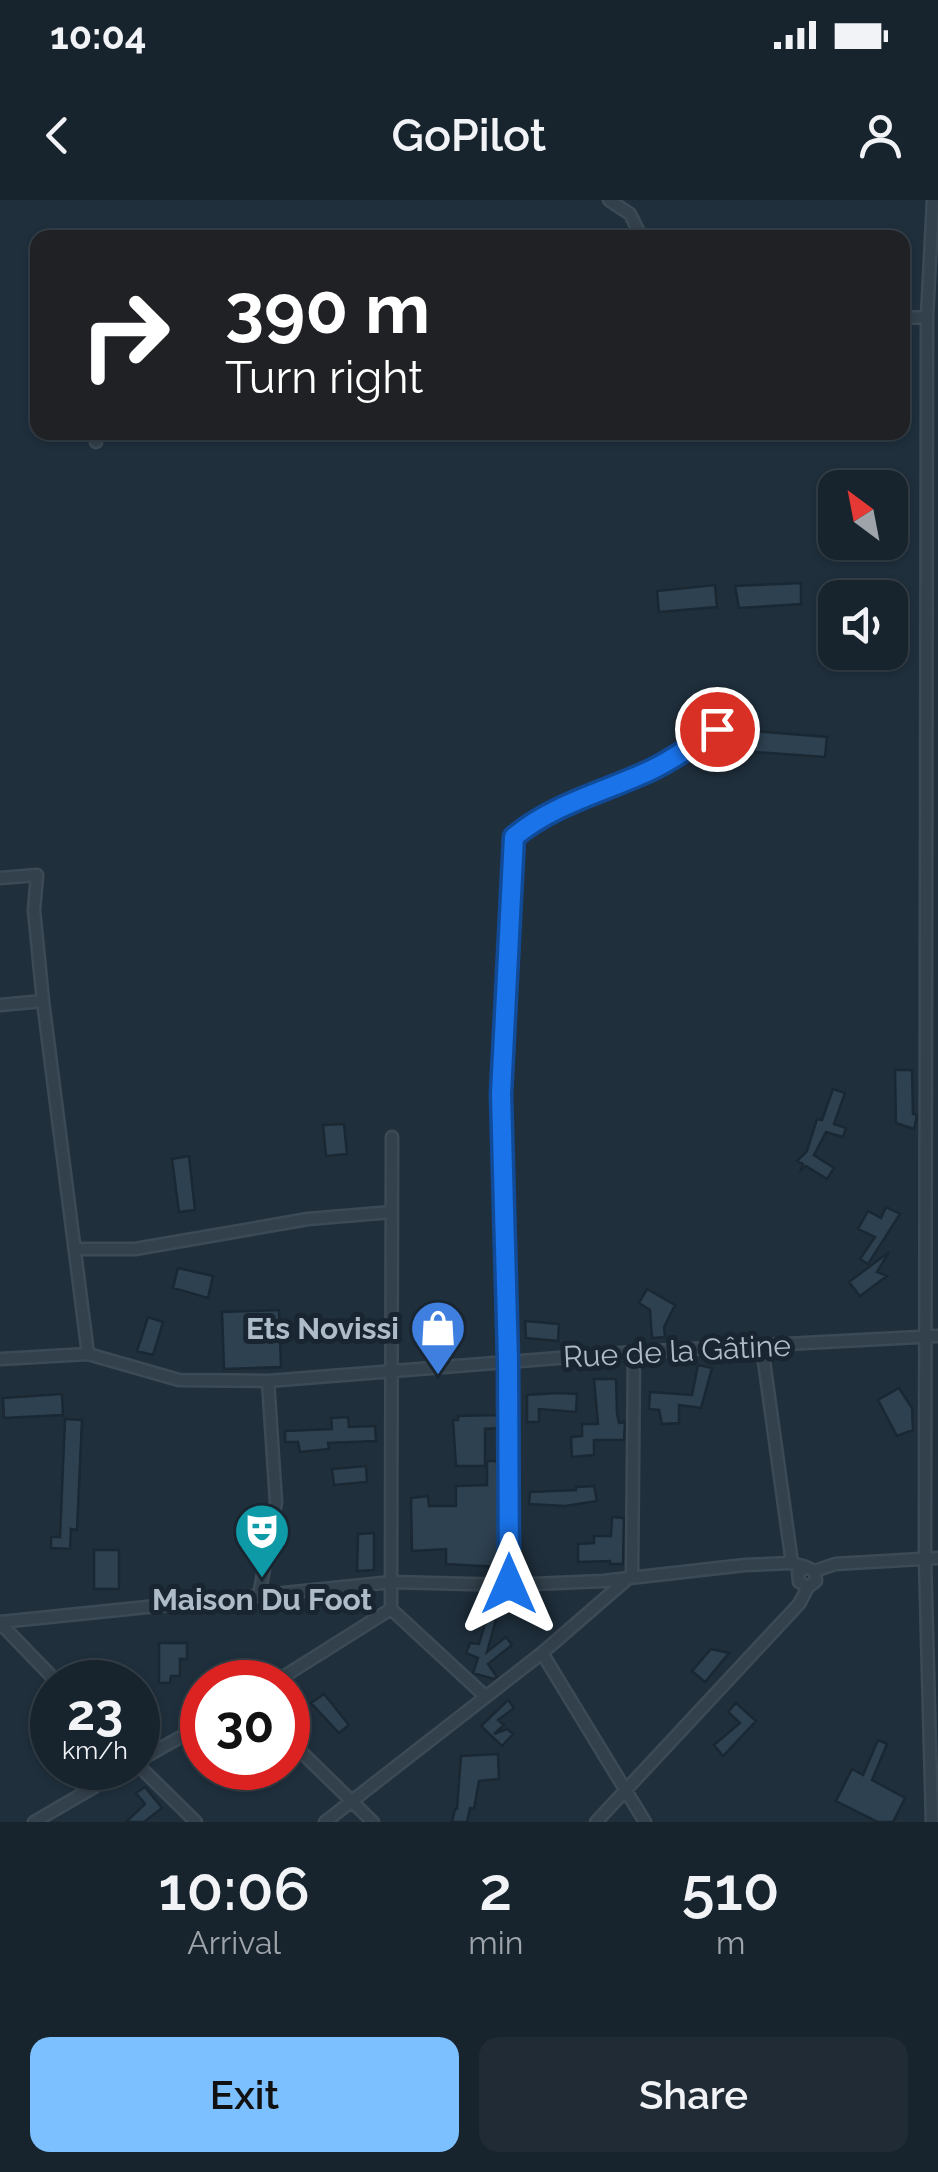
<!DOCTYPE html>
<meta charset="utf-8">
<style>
body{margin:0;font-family:Raleway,sans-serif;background:#202b35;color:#f1f3f6;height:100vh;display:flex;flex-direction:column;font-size:38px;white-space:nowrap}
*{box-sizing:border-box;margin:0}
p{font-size:32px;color:#9ea4aa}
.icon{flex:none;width:55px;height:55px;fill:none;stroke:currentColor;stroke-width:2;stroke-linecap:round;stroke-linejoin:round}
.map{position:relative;height:1622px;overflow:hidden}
.panel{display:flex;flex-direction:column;background:#17232d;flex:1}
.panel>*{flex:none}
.top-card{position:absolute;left:30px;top:30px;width:880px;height:210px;border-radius:20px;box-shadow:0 2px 8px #0004,0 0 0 2px #364049;background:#202124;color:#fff;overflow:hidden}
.needle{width:65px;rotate:328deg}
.buttons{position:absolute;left:818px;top:270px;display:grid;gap:20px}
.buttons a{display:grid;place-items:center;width:90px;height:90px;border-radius:20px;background:#17232d;box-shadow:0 2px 8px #0004,0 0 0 2px #364049;font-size:50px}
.speed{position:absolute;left:30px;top:1460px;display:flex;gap:20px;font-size:50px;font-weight:700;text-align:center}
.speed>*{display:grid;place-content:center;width:130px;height:130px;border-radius:50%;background:#17232d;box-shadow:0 2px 8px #0004,0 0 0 2px #364049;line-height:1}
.speed small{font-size:25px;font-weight:400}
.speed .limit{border:15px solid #d22;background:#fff;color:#111}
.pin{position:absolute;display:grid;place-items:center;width:85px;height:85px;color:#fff;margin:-42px;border:5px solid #fff;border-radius:50%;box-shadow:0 2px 10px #0007}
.me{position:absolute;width:110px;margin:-55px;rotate:0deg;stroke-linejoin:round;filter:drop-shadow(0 0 8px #0008)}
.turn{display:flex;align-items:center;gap:35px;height:210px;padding:0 30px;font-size:45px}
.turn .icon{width:130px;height:130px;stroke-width:2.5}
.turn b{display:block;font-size:70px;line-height:85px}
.eta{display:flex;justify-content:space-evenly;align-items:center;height:170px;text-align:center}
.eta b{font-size:60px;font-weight:600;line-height:70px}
.cta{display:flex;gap:20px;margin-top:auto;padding:20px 30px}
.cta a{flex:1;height:115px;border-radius:20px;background:#7cc0ff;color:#111;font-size:40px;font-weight:600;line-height:115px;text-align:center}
.cta a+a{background:#202b35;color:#f1f3f6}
.status{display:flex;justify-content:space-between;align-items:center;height:70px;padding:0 50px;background:#17232d;direction:ltr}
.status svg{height:28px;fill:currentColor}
header{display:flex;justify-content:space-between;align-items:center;height:130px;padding:0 30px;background:#17232d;font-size:45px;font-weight:600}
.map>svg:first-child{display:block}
.building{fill:#2e4151;stroke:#1a2833;stroke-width:2.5}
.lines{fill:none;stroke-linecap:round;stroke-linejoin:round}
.minor-casing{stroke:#3c4a55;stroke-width:15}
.minor{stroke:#33414c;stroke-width:10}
.route-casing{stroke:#114b97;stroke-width:25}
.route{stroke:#1a73e8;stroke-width:18}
.labels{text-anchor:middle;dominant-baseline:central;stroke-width:10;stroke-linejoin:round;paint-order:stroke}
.poi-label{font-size:30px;font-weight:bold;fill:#aebbc8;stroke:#192631;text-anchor:end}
.street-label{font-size:30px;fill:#aebbc8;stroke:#192631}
</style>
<div class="status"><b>10:04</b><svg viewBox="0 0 49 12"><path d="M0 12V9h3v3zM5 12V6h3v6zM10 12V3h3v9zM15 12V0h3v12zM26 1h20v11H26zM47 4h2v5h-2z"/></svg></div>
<header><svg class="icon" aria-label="back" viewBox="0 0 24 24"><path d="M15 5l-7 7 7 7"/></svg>GoPilot<svg class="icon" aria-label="person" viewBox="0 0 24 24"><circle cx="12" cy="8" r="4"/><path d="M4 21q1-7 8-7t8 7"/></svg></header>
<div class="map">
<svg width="938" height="1622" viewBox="0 0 938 1622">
<rect width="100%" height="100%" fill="#1f2f3c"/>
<path class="building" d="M 801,383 L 801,404 L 739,408 L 735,386 Z
M 715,385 L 717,407 L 659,412 L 657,391 Z
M 729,529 L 827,537 L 825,557 L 727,550 Z
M 895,870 L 912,870 L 913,914 L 917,915 L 914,929 L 896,923 Z
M 833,889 L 845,893 L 834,924 L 846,928 L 843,937 L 826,932 L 814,955 L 834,968 L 827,979 L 806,966 L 801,970 L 803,964 L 797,961 L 807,951 L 817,919 L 822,920 Z
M 344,924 L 347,954 L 326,956 L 323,925 Z
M 189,956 L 195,1010 L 179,1012 L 172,959 Z
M 886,1007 L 900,1014 L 868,1064 L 860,1059 L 875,1037 L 858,1029 L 868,1011 L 881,1018 Z
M 889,1052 L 877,1072 L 887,1076 L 860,1096 L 849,1082 Z
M 178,1068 L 213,1076 L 208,1098 L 173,1088 Z
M 647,1089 L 675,1105 L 664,1127 L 665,1137 L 652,1138 L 650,1110 L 639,1103 Z
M 279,1110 L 281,1167 L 224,1169 L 222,1112 Z
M 148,1117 L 163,1122 L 153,1155 L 137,1151 Z
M 525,1121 L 559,1124 L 558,1141 L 526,1138 Z
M 698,1165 L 712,1168 L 701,1208 L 679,1205 L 679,1223 L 662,1224 L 659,1210 L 649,1209 L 650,1192 L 692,1195 Z
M 594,1179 L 616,1179 L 617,1213 L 619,1223 L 625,1222 L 624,1240 L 594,1240 L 594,1255 L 572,1257 L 571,1237 L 582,1236 L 582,1224 L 598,1224 Z
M 899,1188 L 912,1208 L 913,1230 L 897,1236 L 878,1200 Z
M 558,1193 L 577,1194 L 576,1212 L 539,1209 L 539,1222 L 527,1222 L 527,1195 Z
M 62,1194 L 63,1215 L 4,1218 L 3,1198 Z
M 500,1215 L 500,1228 L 485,1229 L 485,1266 L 456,1266 L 453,1220 L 458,1220 L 458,1216 Z
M 348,1217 L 349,1227 L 375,1226 L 376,1241 L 328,1243 L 329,1249 L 300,1252 L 298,1242 L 285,1242 L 285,1231 L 332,1229 L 331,1218 Z
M 65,1219 L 82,1220 L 77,1330 L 71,1329 L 70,1349 L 51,1348 L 51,1337 L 60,1337 Z
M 487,1261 L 497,1261 L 500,1367 L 446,1364 L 446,1349 L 412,1351 L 411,1298 L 428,1296 L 429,1306 L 456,1306 L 456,1286 L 487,1285 Z
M 366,1266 L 367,1282 L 334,1285 L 332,1269 Z
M 594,1286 L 597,1301 L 565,1306 L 529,1304 L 530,1292 L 576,1290 L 576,1287 Z
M 612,1317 L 624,1318 L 623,1364 L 610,1364 L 610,1361 L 578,1362 L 578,1344 L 594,1343 L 594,1336 L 611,1336 Z
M 374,1333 L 374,1370 L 357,1371 L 358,1334 Z
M 94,1350 L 119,1350 L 119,1389 L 94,1389 Z
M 487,1417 L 496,1420 L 487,1452 L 506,1437 L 512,1445 L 488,1464 L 497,1477 L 494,1479 L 473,1473 L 478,1458 L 466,1453 L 470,1443 L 479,1444 Z
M 159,1443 L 187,1443 L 187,1459 L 180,1459 L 180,1476 L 171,1476 L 170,1483 L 159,1483 Z
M 711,1449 L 729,1453 L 705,1482 L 692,1471 Z
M 324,1494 L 349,1525 L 339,1533 L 311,1503 Z
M 508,1500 L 514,1508 L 498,1520 L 504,1525 L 494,1534 L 507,1529 L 513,1534 L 502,1546 L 481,1526 Z
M 736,1503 L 756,1521 L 723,1556 L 714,1545 L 740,1523 L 728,1512 Z
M 878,1540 L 887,1544 L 872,1580 L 905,1598 L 893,1622 L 878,1622 L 836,1601 L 852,1569 L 863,1575 Z
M 498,1554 L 499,1579 L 479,1581 L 474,1609 L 470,1608 L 467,1622 L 452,1622 L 455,1609 L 457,1609 L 461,1556 Z
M 145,1587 L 162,1608 L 144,1622 L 126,1622 L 145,1604 L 136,1593 Z"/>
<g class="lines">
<g class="minor-casing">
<path id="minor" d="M 609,0 L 630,14 L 642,38
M 902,118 L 927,117
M 96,242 L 96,232
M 0,678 L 37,675 L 34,710 L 43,801 L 88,1154
M 0,805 L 43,801
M 75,1049 L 135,1049 L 308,1019 L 392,1012
M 762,1147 L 792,1363
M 0,1159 L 88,1154 L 179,1180 L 268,1181 L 634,1152 L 938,1136
M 815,1371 L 816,1381 L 808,1387 L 799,1382 L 798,1373 L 806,1367 L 815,1371 L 835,1364 L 938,1358
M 509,1385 L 508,1161 L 501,894 L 514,637 C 553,604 604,592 649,571 C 674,560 695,544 717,529
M 259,1396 L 276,1302 L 268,1181
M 391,1409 L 485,1496
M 0,1422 L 392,1382 L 509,1385 L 603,1381 L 745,1365 L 792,1363 L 806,1367
M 0,1423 L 57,1482
M 542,1453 L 645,1622
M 275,1482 L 391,1409 L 392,937
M 288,1539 L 373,1622
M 138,1561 L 202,1525
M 138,1565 L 196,1622
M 34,1622 L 127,1568
M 325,1622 L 542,1453 L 632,1375 L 634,1152
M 596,1622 L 799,1404 L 808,1387
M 932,1622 L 925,1360 L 927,117 L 933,0"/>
</g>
<use href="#minor" class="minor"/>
</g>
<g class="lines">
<g class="route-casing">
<path id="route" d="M 509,1384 L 508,1161 L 501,894 L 514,637 C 553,604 604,592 649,571 C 673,560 695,544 717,529"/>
</g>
<use href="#route" class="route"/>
</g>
<defs>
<g id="shop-pin" transform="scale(2.875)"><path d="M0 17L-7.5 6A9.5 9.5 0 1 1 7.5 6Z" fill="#3f7fe0" stroke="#192631"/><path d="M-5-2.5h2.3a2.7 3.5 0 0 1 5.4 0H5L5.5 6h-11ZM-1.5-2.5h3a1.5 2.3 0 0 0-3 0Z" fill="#fff"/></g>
<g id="theatre-pin" transform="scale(2.875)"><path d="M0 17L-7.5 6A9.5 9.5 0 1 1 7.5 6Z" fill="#0f9aa8" stroke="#192631"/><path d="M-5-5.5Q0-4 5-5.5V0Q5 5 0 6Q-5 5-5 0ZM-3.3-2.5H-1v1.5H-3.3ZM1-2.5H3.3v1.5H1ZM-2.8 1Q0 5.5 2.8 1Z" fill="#fff"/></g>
</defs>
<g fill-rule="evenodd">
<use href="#shop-pin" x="438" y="1128"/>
<use href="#theatre-pin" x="262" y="1331"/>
</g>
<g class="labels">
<g class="poi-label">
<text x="399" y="1128">Ets Novissi</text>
<text x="262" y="1399" text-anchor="middle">Maison Du Foot</text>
</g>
<g class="street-label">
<text transform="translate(677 1151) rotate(-3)">Rue de la Gâtine</text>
</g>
</g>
</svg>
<div class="buttons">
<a><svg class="needle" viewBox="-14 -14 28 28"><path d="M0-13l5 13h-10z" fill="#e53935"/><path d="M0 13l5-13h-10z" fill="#9ea4aa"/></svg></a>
<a><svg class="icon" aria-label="sound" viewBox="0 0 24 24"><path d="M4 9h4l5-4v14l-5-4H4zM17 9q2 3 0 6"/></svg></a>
</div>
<div class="speed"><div>23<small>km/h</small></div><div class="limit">30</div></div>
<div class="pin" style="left:717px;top:529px;background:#d93025"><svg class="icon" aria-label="arrive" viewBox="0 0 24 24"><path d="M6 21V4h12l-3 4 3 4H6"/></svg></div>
<svg class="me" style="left:509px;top:1384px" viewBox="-20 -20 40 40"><path d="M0-17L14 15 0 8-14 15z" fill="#1a73e8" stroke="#fff" stroke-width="4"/></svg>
<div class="top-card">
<div class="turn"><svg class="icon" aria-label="right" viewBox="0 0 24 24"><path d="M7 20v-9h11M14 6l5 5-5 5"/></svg><div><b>390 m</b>Turn right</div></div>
</div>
</div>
<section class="panel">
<div class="eta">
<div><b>10:06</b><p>Arrival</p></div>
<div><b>2</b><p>min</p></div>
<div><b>510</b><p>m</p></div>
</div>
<div class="cta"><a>Exit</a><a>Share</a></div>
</section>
